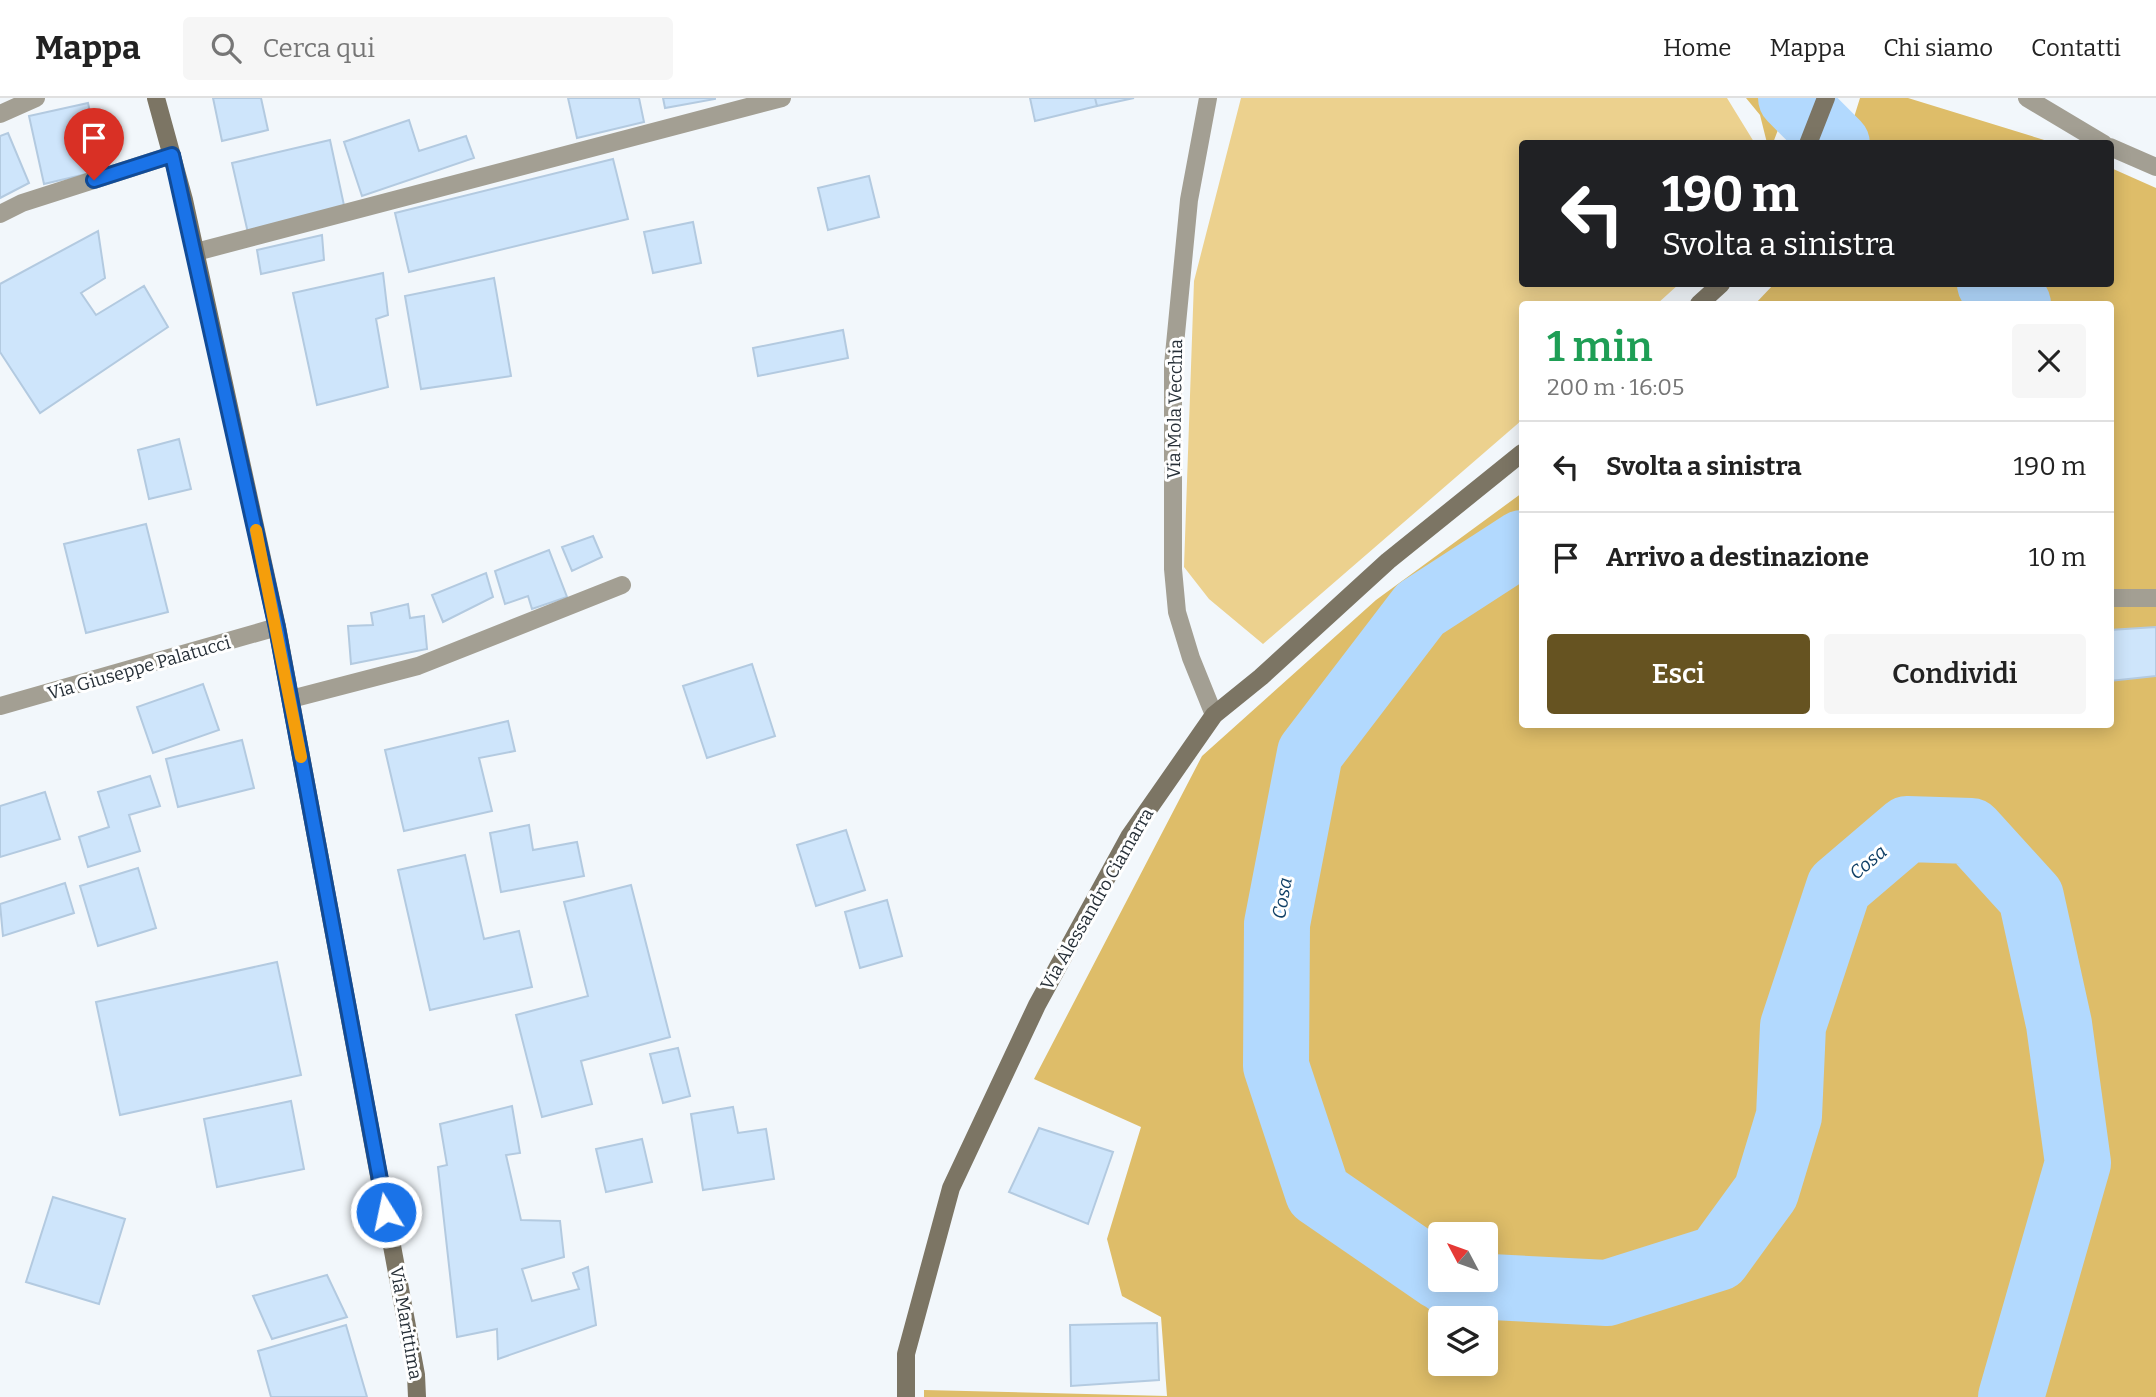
<!DOCTYPE html>
<html lang="it">
<meta charset="utf-8">
<style>
body{margin:0;font-family:Bitter,serif;background:#f6f6f6;color:#222;height:100vh;display:flex;flex-direction:column;font-size:26px;white-space:nowrap}
*{box-sizing:border-box;margin:0}
p{font-size:23px;color:#767676}
.icon{flex:none;width:38px;height:38px;fill:none;stroke:currentColor;stroke-width:2;stroke-linecap:round;stroke-linejoin:round}
.map{position:relative;flex:1;overflow:hidden}
.drawer{position:absolute;left:1519px;top:203px;width:595px;height:427px;display:flex;flex-direction:column;background:#fff;border-radius:7px;box-shadow:0 4px 18px #0003}
.drawer>*{flex:none}
.top-card{position:absolute;left:1519px;top:42px;width:595px;height:147px;border-radius:7px;box-shadow:0 4px 18px #0003;background:#202124;color:#fff;overflow:hidden}
.needle{width:46px;rotate:311deg}
.tools{position:absolute;left:1428px;top:1124px;display:grid;gap:14px}
.tools a{display:grid;place-items:center;width:70px;height:70px;border-radius:7px;background:#fff;box-shadow:0 4px 18px #0003;font-size:35px}
.pin{position:absolute;display:grid;place-items:center;width:60px;height:60px;color:#fff;margin:-72px -30px;border-radius:50% 50% 50% 0;rotate:-45deg;box-shadow:0 0 7px #0007}
.pin .icon{rotate:45deg}
.me{position:absolute;width:77px;margin:-38px;rotate:350deg;stroke-linejoin:round;filter:drop-shadow(0 0 5px #0008)}
.turn{display:flex;align-items:center;gap:24px;height:147px;padding:0 28px;font-size:32px}
.turn .icon{width:91px;height:91px;stroke-width:2.5}
.turn b{display:block;font-size:49px;line-height:60px}
.round{display:grid;place-items:center;flex:none;width:74px;height:74px;border-radius:7px;background:#f6f6f6}
.headline{display:flex;align-items:center;justify-content:space-between;height:119px;padding:0 28px}
h1{font-size:42px;font-weight:600;line-height:52px;color:#1e9e55}
.button{display:flex;gap:14px;margin-top:auto;padding:14px 28px}
.button a{flex:1;height:80px;border-radius:7px;background:#665321;color:#fff;font-size:28px;font-weight:600;line-height:80px;text-align:center}
.button a+a{background:#f6f6f6;color:#222}
ul{padding:0;list-style:none}
li{display:flex;align-items:center;gap:21px;height:91px;padding:0 28px;border-top:2px solid #e0e0e0}
li div{flex:1}
li b{display:block;font-size:26px}
li em{font-style:normal}
header{display:flex;align-items:center;gap:42px;box-sizing:border-box;height:98px;padding:0 35px;background:#fff;border-bottom:2px solid #e0e0e0}
header strong{font-size:33px}
nav{display:flex;gap:38px;margin-inline-start:auto;font-size:24px}
.search{width:490px;height:63px;background:#f6f6f6;display:flex;align-items:center;gap:18px;box-sizing:border-box;padding:0 24px;border-radius:7px;color:#767676;font-size:26px}
.map>svg:first-child{display:block}
.green{fill:#ecd18e}
.forest{fill:#debd69;fill-rule:evenodd}
.lines{fill:none;stroke-linecap:round;stroke-linejoin:round}
.river{stroke:#b2d9fe;stroke-width:66}
.building{fill:#cee5fb;stroke:#b3cae0;stroke-width:2}
.lane{stroke:#a39f93;stroke-width:18}
.street{stroke:#a39f93;stroke-width:18}
.secondary{stroke:#7c7564;stroke-width:18}
.route-casing{stroke:#114b97;stroke-width:18}
.route{stroke:#1a73e8;stroke-width:12}
.slow{stroke:#f59e0b;stroke-width:12}
.labels{text-anchor:middle;dominant-baseline:central;stroke-width:6;stroke-linejoin:round;paint-order:stroke}
.street-label{font-size:18px;fill:#273038;stroke:#fff}
.water-label{font-size:19px;font-style:italic;fill:#104067;stroke:#fff}
</style>
<header>
<strong>Mappa</strong>
<div class="search"><svg class="icon" aria-label="search" viewBox="0 0 24 24"><circle cx="10" cy="10" r="6"/><path d="M15 15l6 6"/></svg>Cerca qui</div>
<nav><a>Home</a><a>Mappa</a><a>Chi siamo</a><a>Contatti</a></nav>
</header>
<div class="map">
<svg width="2156" height="1299" viewBox="0 0 2156 1299">
<rect width="100%" height="100%" fill="#f2f7fb"/>
<path class="green" d="M 1241,0 L 1727,0 L 1754,44 L 1522,46 L 1522,186 L 1679,186 L 1657,206 L 1522,206 L 1522,322 L 1263,546 L 1209,501 L 1184,469 L 1194,183 Z"/>
<path class="forest" d="M 1746,0 L 1790,0 L 1773,45 L 1767,45 L 1760,17 Z
M 1860,0 L 1908,0 L 2054,45 L 1846,45 Z
M 2111,70 L 2156,90 L 2156,1299 L 924,1299 L 924,1292 L 1167,1298 L 1161,1219 L 1122,1198 L 1107,1141 L 1141,1029 L 1034,981 L 1202,658 L 1376,502 L 1522,395 L 1522,626 L 2110,626 L 2110,206 L 1755,206 L 1774,186 L 2110,186 ZM 1440,1136 L 1486,1136 L 1486,1181 L 1440,1181 ZM 1440,1220 L 1486,1220 L 1486,1265 L 1440,1265 Z"/>
<g class="lines">
<path class="river" d="M 1791,0 L 1837,46
M 1990,186 L 2018,206
M 1440,1179 L 1318,1095 L 1276,968 L 1277,826 L 1310,655 L 1420,511 L 1522,445
M 1444,1181 L 1452,1187 L 1607,1195 L 1718,1160 L 1766,1094 L 1789,1018 L 1793,928 L 1839,789 L 1907,731 L 1971,733 L 2031,799 L 2059,926 L 2078,1065 L 2011,1299"/>
</g>
<path class="building" d="M 213,0 L 261,0 L 268,32 L 222,43 Z
M 568,0 L 639,0 L 644,24 L 577,40 Z
M 663,0 L 715,0 L 715,1 L 665,10 Z
M 1030,0 L 1095,0 L 1097,8 L 1035,23 Z
M 1095,0 L 1134,0 L 1097,8 Z
M 88,5 L 103,72 L 44,86 L 29,18 Z
M 409,22 L 419,53 L 466,38 L 474,60 L 362,98 L 344,44 Z
M 8,35 L 29,85 L 0,100 L 0,38 Z
M 330,42 L 345,112 L 248,135 L 232,65 Z
M 613,61 L 628,121 L 409,174 L 395,115 Z
M 869,78 L 879,119 L 828,132 L 818,90 Z
M 693,124 L 701,165 L 653,175 L 644,134 Z
M 98,133 L 105,180 L 81,195 L 96,217 L 144,188 L 168,229 L 40,315 L 0,254 L 0,186 Z
M 322,137 L 324,162 L 261,176 L 257,152 Z
M 383,175 L 388,217 L 376,221 L 388,289 L 317,307 L 293,195 Z
M 494,180 L 511,278 L 421,291 L 405,198 Z
M 843,232 L 848,260 L 758,278 L 753,250 Z
M 179,341 L 191,391 L 149,401 L 138,352 Z
M 146,426 L 168,514 L 86,535 L 64,446 Z
M 593,438 L 602,459 L 572,473 L 562,449 Z
M 549,452 L 567,499 L 532,511 L 528,498 L 505,506 L 495,473 Z
M 486,475 L 493,499 L 443,524 L 432,497 Z
M 408,506 L 410,520 L 424,518 L 427,551 L 351,566 L 348,528 L 373,527 L 371,515 Z
M 2156,529 L 2156,578 L 2110,583 L 2110,532 Z
M 752,566 L 775,638 L 707,660 L 683,588 Z
M 203,586 L 219,632 L 153,655 L 137,609 Z
M 508,623 L 515,653 L 479,660 L 492,713 L 404,733 L 385,652 Z
M 242,642 L 254,690 L 178,709 L 166,661 Z
M 150,678 L 160,708 L 129,717 L 140,753 L 88,769 L 79,739 L 109,729 L 98,694 Z
M 45,694 L 60,741 L 0,759 L 0,708 Z
M 529,727 L 533,752 L 577,744 L 584,778 L 501,794 L 490,735 Z
M 846,732 L 865,792 L 816,808 L 797,747 Z
M 465,757 L 484,841 L 519,833 L 532,889 L 430,912 L 398,772 Z
M 138,770 L 156,830 L 98,848 L 80,788 Z
M 65,785 L 74,815 L 3,838 L 0,806 Z
M 631,787 L 670,939 L 581,963 L 592,1006 L 542,1019 L 516,917 L 588,898 L 564,804 Z
M 887,802 L 902,858 L 860,870 L 845,814 Z
M 277,864 L 301,977 L 120,1017 L 96,904 Z
M 678,950 L 690,998 L 663,1005 L 650,956 Z
M 291,1003 L 304,1071 L 217,1089 L 204,1021 Z
M 512,1008 L 520,1055 L 506,1057 L 521,1122 L 560,1123 L 564,1159 L 522,1171 L 532,1203 L 579,1191 L 573,1175 L 588,1169 L 596,1227 L 498,1261 L 497,1231 L 457,1239 L 438,1069 L 447,1067 L 440,1026 Z
M 733,1009 L 738,1035 L 766,1031 L 774,1081 L 703,1092 L 691,1016 Z
M 1039,1030 L 1113,1054 L 1088,1126 L 1009,1094 Z
M 642,1041 L 652,1084 L 606,1094 L 596,1051 Z
M 53,1099 L 125,1121 L 99,1206 L 26,1184 Z
M 327,1177 L 347,1219 L 272,1241 L 253,1198 Z
M 1157,1225 L 1159,1282 L 1071,1288 L 1070,1227 Z
M 346,1227 L 367,1299 L 271,1299 L 258,1253 Z"/>
<g class="lines">
<path class="lane" d="M 2027,0 L 2104,46
M 0,16 L 36,0
M 2110,49 L 2156,69
M 0,116 L 22,105 L 172,57
M 196,154 L 782,0
M 2110,500 L 2156,500
M 291,601 L 418,568 L 622,487"/>
<path class="street" d="M 1208,0 L 1189,102 L 1173,267 L 1173,471 L 1177,514 L 1191,560 L 1214,617
M 0,608 L 277,529"/>
<path class="secondary" d="M 156,0 L 184,102 L 277,529 L 416,1277 L 417,1299
M 1808,46 L 1826,0
M 1699,206 L 1721,186
M 906,1299 L 906,1256 L 951,1090 L 1037,907 L 1129,739 L 1214,617 L 1261,579 L 1388,463 L 1522,355"/>
</g>
<g class="lines">
<g class="route-casing">
<path id="route" d="M 94,82 L 172,57 L 277,530 L 386,1114"/>
</g>
<use href="#route" class="route"/>
<path class="slow" d="M 256,432 L 301,659"/>
</g>
<g class="labels">
<g class="street-label">
<text transform="translate(1175 311) rotate(-89)">Via Mola Vecchia</text>
<text transform="translate(139 570) rotate(-16)">Via Giuseppe Palatucci</text>
<text transform="translate(1097 801) rotate(-60)">Via Alessandro Ciamarra</text>
<text transform="translate(406 1225) rotate(80)">Via Marittima</text>
</g>
<g class="water-label">
<text transform="translate(1868 764) rotate(-40)">Cosa</text>
<text transform="translate(1282 800) rotate(-80)">Cosa</text>
</g>
</g>
</svg>
<div class="tools">
<a><svg class="needle" viewBox="-14 -14 28 28"><path d="M0-13l5 13h-10z" fill="#e53935"/><path d="M0 13l5-13h-10z" fill="#767676"/></svg></a>
<a><svg class="icon" aria-label="layers" viewBox="0 0 24 24"><path d="M12 4l9 5-9 5-9-5zM3 14l9 5 9-5"/></svg></a>
</div>
<div class="pin" style="left:94px;top:82px;background:#d93025"><svg class="icon" aria-label="arrive" viewBox="0 0 24 24"><path d="M6 21V4h12l-3 4 3 4H6"/></svg></div>
<svg class="me" style="left:386px;top:1114px" viewBox="-20 -20 40 40"><circle r="17" fill="#1a73e8" stroke="#fff" stroke-width="3"/><path d="M0-11L8 9 0 5-8 9z" fill="#fff"/></svg>
<div class="top-card">
<div class="turn"><svg class="icon" aria-label="left" viewBox="0 0 24 24"><path d="M17 20v-9H6M10 6l-5 5 5 5"/></svg><div><b>190 m</b>Svolta a sinistra</div></div>
</div>
<section class="drawer">
<div class="headline"><div><h1>1 min</h1><p>200 m · 16:05</p></div><a class="round"><svg class="icon" aria-label="close" viewBox="0 0 24 24"><path d="M6 6l12 12M18 6L6 18"/></svg></a></div>
<ul>
<li><svg class="icon" aria-label="left" viewBox="0 0 24 24"><path d="M17 20v-9H6M10 6l-5 5 5 5"/></svg><div><b>Svolta a sinistra</b></div><em>190 m</em></li>
<li><svg class="icon" aria-label="arrive" viewBox="0 0 24 24"><path d="M6 21V4h12l-3 4 3 4H6"/></svg><div><b>Arrivo a destinazione</b></div><em>10 m</em></li>
</ul>
<div class="button"><a>Esci</a><a>Condividi</a></div>
</section>
</div>
